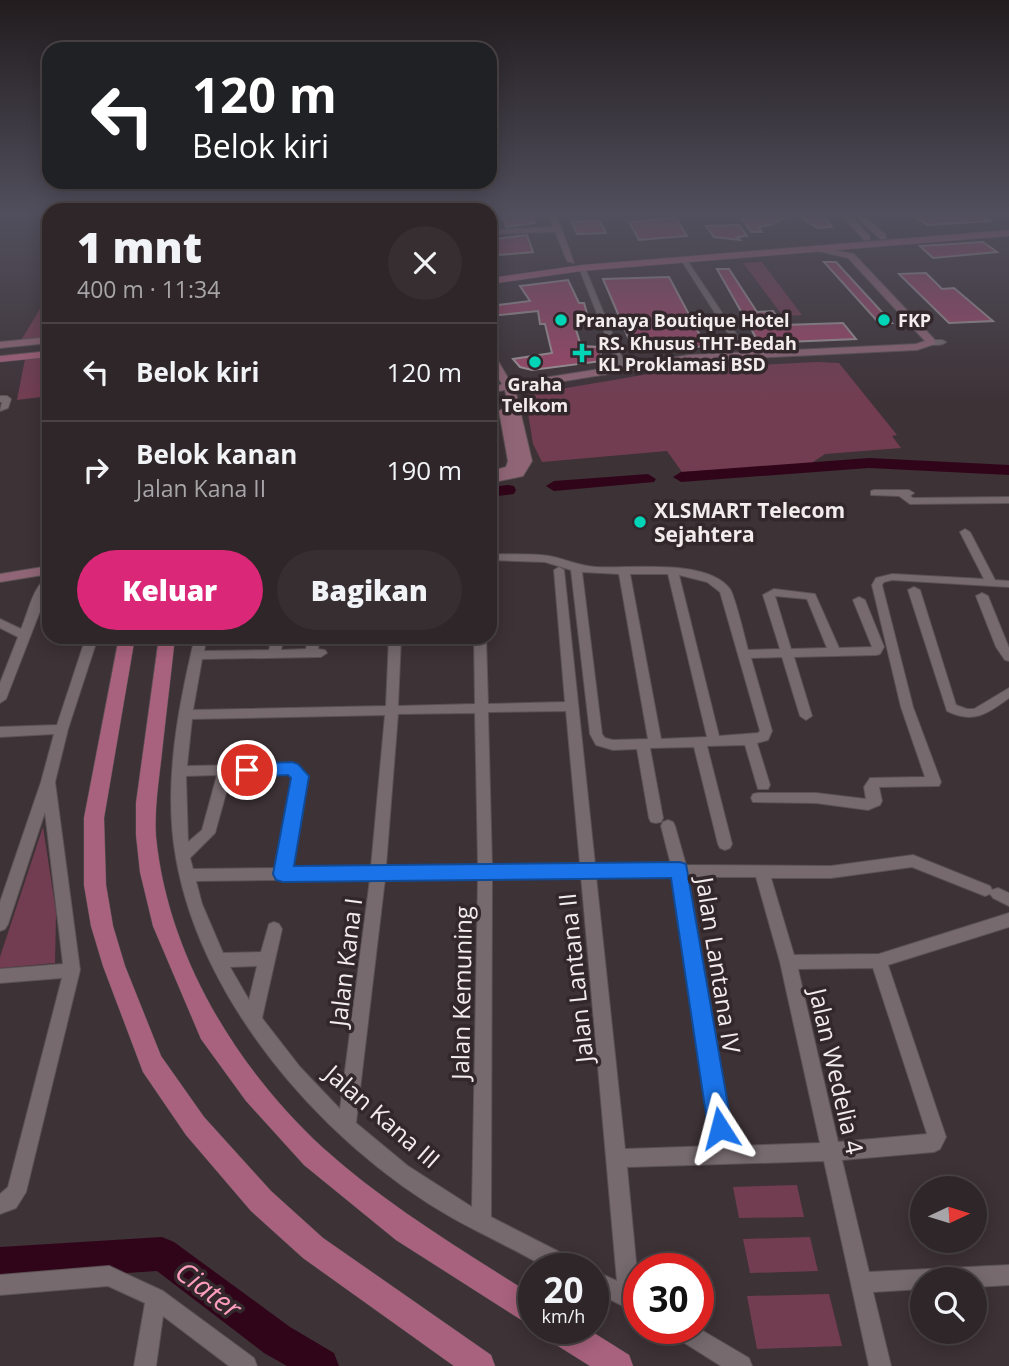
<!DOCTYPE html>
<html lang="id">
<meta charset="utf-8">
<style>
body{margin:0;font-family:"Open Sans",sans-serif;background:#362e30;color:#f1f3f6;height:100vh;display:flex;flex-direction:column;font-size:26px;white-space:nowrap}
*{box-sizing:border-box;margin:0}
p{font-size:23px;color:#a7a5a8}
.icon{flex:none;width:38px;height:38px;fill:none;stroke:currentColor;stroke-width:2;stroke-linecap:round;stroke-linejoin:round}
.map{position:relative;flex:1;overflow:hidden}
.drawer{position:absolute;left:42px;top:203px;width:455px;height:441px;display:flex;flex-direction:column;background:#2e2628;border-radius:21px;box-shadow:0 4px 18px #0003,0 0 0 2px #494345}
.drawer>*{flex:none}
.top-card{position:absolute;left:42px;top:42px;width:455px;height:147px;border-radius:21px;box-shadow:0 4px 18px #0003,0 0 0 2px #494345;background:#202124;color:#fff;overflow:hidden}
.needle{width:46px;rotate:86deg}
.tools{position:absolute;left:910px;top:1176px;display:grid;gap:14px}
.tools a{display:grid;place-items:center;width:77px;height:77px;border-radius:50%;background:#2e2628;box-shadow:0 4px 18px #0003,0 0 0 2px #494345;font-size:35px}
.speed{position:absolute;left:518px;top:1253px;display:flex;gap:14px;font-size:35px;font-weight:700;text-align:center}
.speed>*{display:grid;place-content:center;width:91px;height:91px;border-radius:50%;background:#2e2628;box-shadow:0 4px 18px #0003,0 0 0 2px #494345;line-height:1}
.speed small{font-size:18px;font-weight:400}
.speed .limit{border:10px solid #d22;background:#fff;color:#111}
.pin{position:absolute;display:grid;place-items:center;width:60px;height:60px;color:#fff;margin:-30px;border:4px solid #fff;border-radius:50%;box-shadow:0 2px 7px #0007}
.me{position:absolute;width:77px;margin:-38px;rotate:351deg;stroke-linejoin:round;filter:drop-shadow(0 0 5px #0008)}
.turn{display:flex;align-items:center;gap:24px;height:147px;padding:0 35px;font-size:32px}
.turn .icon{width:91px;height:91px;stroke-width:2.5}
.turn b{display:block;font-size:49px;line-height:60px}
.round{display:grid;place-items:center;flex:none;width:74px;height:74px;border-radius:37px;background:#362e30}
.summary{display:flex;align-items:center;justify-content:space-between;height:119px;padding:0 35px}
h1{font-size:42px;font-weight:800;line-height:52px}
.action{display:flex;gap:14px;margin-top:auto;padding:14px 35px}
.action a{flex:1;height:80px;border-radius:42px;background:#db2777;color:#fff;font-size:28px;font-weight:800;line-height:80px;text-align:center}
.action a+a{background:#362e30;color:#f1f3f6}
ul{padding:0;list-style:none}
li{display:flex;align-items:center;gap:21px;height:98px;padding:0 35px;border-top:2px solid #494345}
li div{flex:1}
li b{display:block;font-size:26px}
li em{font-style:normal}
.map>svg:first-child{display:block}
.green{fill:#733d51}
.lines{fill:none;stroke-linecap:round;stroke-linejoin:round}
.river{fill:#310519;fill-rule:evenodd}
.building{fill:#9e4769;stroke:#a19599;stroke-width:2}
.street-casing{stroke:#5a5153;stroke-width:2}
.secondary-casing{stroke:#5a5153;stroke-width:2}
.primary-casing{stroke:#5a5153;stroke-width:1}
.street{fill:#766a6e;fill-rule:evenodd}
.secondary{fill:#906676;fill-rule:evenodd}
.primary{fill:#a9627d;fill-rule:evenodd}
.route{fill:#1a73e8;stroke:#114b97;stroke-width:2}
.poi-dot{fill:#00d5b7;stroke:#32282c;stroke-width:2.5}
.labels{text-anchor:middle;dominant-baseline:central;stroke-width:7;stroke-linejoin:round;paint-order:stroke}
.far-poi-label{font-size:18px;font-weight:bold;fill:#f2eced;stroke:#32282c;text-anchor:start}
.poi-label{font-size:21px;font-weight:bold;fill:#f2eced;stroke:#32282c;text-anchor:start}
.near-street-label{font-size:24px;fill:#f2eced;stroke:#32282c}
.near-water-label{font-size:28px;font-style:italic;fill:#fd9dbe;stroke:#32282c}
</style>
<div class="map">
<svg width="1009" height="1366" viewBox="0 0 1009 1366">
<rect width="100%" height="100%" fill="#3d3236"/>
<path class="green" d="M 762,262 L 802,315 L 783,316 L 743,263 Z
M 49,294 L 49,339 L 20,342 Z
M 49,356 L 49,396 L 17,400 L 25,359 Z
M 817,362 L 839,363 L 897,435 L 892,436 L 901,448 L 825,454 L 810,464 L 682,472 L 667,451 L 542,462 L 533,444 L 525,395 L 678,369 Z
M 43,827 L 56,912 L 55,963 L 0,968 L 0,957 Z
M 797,1185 L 804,1217 L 739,1218 L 733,1187 Z
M 810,1237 L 818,1271 L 750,1273 L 743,1239 Z
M 829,1294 L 842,1346 L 757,1349 L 747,1296 Z"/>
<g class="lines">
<path class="river" d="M 869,458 L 1009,465 L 1009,475 L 869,468 L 681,482 L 673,477 L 681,472 Z
M 648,474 L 656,479 L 654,482 L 554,491 L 546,486 L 554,481 Z
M 508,485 L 514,486 L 516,490 L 514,494 L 490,497 L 490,487 Z
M 162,1237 L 174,1242 L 290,1327 L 334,1353 L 339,1366 L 287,1366 L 264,1353 L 157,1271 L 0,1281 L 0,1247 Z"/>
</g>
<path class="building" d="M 502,213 L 532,213 L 535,223 L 506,227 Z
M 820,213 L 832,227 L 818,228 L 807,222 L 800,214 Z
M 910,213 L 978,213 L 991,221 L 927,225 Z
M 766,214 L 789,215 L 773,224 L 759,227 L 762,232 L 751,232 L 742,219 L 750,215 Z
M 676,218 L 687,236 L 639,240 L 629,222 Z
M 600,221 L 606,233 L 577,234 L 572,222 Z
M 739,225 L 747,236 L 737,237 L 740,240 L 714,237 L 706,226 Z
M 527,235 L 533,252 L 499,255 L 495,239 Z
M 983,242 L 997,252 L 933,258 L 920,246 Z
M 824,262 L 836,262 L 892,323 L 879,323 Z
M 717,269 L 729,269 L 757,312 L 773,311 L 783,325 L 843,323 L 856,339 L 759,343 Z
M 926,273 L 942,289 L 954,288 L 993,321 L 949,323 L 899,274 Z
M 669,277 L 701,337 L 713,337 L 718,346 L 633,349 L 603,279 Z
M 568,280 L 579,303 L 584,303 L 588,317 L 581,317 L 583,322 L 574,323 L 581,346 L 600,347 L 602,361 L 532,370 L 520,367 L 513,359 L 552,353 L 545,324 L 540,324 L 538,311 L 490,316 L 490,306 L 530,301 L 520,286 Z"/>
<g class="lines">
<g class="street-casing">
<path id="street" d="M 682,259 L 687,260 L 752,358 L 751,360 L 744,358 L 681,260 Z
M 582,266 L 585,268 L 626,367 L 625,369 L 618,367 L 579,268 Z
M 928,340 L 942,340 L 946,342 C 942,346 931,346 927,342 Z
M 0,396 L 7,396 L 11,399 L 8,408 L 0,411 L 2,402 L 0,402 Z
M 874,490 L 909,490 L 914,493 L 910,496 L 913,498 L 1009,497 L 1009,503 L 910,504 L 899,496 L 871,495 L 871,491 Z
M 965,529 L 970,532 L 995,580 L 1009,581 L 1009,587 L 892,580 L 884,582 L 882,585 L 913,707 L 941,782 L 939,786 L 879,787 L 882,801 L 880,805 L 868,810 L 816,803 L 753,802 L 751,798 L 753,794 L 758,793 L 816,793 L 866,799 L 864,787 L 870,778 L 925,777 L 901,707 L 872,585 L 876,578 L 892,574 L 984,579 L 960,532 Z
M 490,554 C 509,555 530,553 549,556 C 565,559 579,566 596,567 C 629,569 707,558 730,589 C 735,597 745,638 748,650 L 780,649 L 763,595 L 774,589 L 815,594 L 839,648 L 872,647 L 853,600 L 859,597 L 865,600 L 884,647 L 880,654 L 876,655 L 794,657 L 812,716 L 806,720 L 800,716 L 782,657 L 751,658 L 772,731 L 768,740 L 757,743 L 770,785 L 768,789 L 758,789 L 745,745 L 707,746 L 732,844 L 730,848 L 725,850 L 720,848 L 718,844 L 694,747 L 650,748 L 663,818 L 661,822 L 656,823 L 651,822 L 649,818 L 637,749 L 613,750 L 596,745 L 590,734 L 571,570 L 545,562 L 490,560 ZM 582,572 L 619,574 L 648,739 L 613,740 L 605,738 L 602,734 ZM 630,574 L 668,574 L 707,737 L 661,739 ZM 679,575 L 707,582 L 720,592 L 760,731 L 758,733 L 719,736 ZM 775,596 L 807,599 L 827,648 L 791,649 Z
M 559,567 L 564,570 L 595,864 L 671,865 L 661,826 L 663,822 L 668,820 L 673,822 L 675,826 L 686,865 L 831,866 L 913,855 L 990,886 L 992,890 L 998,888 L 1009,893 L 1009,906 L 993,898 L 990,894 L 985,896 L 912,867 L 831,878 L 771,878 L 794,955 L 879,954 L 1009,913 L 1009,927 L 888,965 L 946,1137 L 940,1149 L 934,1152 L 842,1160 L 869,1272 L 1009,1265 L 1009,1285 L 975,1287 L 975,1279 L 922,1279 L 922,1289 L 873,1292 L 891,1366 L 869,1366 L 824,1161 L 627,1167 L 639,1293 L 639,1314 L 593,1291 L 593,1270 L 617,1281 L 581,876 L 492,877 L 491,1217 L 579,1262 L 582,1269 C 572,1269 559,1271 550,1268 C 544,1267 537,1262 531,1259 C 514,1250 497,1241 479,1232 C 341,1164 203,1013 176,858 C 163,786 178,707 195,637 L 207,637 L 204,651 L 269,650 L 272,637 L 284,637 L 281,650 L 306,649 L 308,637 L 320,637 L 318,649 L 325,650 L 327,653 L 321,657 L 202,659 L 193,710 L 386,706 L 389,637 L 401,637 L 398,706 L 475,704 L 474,637 L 486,637 L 488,704 L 565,702 L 554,570 ZM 566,711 L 580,864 L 492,865 L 488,712 ZM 475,713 L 478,865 L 386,866 L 398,714 ZM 385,715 L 371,867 L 291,868 L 307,776 L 297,764 L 187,766 L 192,719 ZM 289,773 L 293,777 L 277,868 L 193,869 L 190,858 L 215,833 L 231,775 ZM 217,775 L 202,830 L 188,842 L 186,776 ZM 596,876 L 674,877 L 714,1146 L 625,1149 ZM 478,877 L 472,1207 L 408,1166 L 356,1123 L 385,879 ZM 688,877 L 756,877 L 780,962 L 820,1143 L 732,1146 ZM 370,879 L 340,1109 L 300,1067 L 262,1018 L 282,929 L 279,924 L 274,922 L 269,924 L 261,952 L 223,953 L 202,904 L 196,881 ZM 257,966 L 249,1000 L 230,967 ZM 873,968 L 927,1134 L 838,1142 L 798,969 Z
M 49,577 L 49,588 L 6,699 L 0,703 L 0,683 L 18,637 L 0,628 L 0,619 L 21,629 C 28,614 33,584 49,577 Z
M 914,587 L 920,590 L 956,705 L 967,709 L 974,709 L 1009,688 L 1009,698 C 987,714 974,724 947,711 L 908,590 Z
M 982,593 L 988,596 L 1009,648 L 1009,661 L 1005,660 L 996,647 L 976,596 Z
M 86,637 L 98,637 L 68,729 L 55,782 L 80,970 L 26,1192 L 16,1208 L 0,1214 L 0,1194 L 8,1187 L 62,978 L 0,983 L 0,969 L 63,964 L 45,812 L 8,924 L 5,929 L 0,931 L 0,902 L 41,782 L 54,734 L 0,737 L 0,727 L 57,725 Z
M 109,1266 L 163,1291 L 254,1358 L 257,1366 L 229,1366 L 163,1316 L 156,1366 L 134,1366 L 145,1303 L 108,1286 L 0,1295 L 0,1275 Z
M 669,1328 L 698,1328 L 749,1358 L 752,1366 L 721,1366 L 672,1335 Z"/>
</g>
<g class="secondary-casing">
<path id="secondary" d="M 548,213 L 556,213 L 574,263 L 567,261 L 555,232 L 490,234 L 490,230 L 553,227 Z
M 839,213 L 847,213 L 870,236 L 870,240 L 864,240 Z
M 852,213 L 861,213 L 886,235 L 886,239 L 880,239 Z
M 813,246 L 854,254 L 935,340 L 935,344 L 917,350 L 689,361 L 515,389 L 532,461 L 523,476 L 490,483 L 490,475 L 494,475 L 495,470 L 506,467 L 508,461 L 499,411 L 505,408 L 509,409 L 505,390 L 499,391 L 494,388 L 502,384 L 490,365 L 490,353 L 494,354 L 511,383 L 689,355 L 916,344 L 925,341 L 848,258 L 813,250 Z
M 49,337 L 49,343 L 0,348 L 0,342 Z
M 49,566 L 49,574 L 0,582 L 0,574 Z"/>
</g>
<g class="primary-casing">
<path id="primary" d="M 1009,230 L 1009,236 L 582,271 L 490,284 L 490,278 L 582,265 Z
M 49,351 L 49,357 L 0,362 L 0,356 Z
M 119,637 L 135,637 L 104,818 L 106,885 L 113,926 L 125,966 L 161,1056 L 204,1117 L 271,1191 L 323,1238 L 491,1355 L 495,1366 L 454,1366 L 303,1258 L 251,1211 L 186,1135 L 143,1072 L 103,966 L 91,926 L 84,885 L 84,818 Z
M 159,637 L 175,637 C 171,675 166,714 162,752 C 159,780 154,809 156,837 C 168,956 236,1067 322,1147 C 386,1205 462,1250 534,1296 L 534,1328 L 396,1240 L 304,1165 L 246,1101 L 201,1039 L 153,926 L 140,872 L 136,835 L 136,803 Z
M 543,1328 L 586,1328 L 629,1355 L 633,1366 L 590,1366 L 547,1339 Z"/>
</g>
<use href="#street" class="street"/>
<use href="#secondary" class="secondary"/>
<use href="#primary" class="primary"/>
</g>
<linearGradient id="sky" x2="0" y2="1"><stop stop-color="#221c1e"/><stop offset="0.53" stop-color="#514f5d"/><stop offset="1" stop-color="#514f5d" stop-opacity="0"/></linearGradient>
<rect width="1009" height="404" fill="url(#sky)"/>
<path class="route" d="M 292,762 L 298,764 L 309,776 L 294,866 L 680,862 L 686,864 L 732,1128 L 729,1137 L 720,1140 L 712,1137 L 708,1128 L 671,878 L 283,882 L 276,880 L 273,874 L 291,778 L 288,775 L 247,777 L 241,775 L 239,770 L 241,766 L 247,764 Z"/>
<g class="poi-dot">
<circle cx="561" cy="320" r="7"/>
<circle cx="884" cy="320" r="7"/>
<path d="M578.5 342.5h7v7h7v7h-7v7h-7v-7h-7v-7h7z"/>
<circle cx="535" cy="362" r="7"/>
<circle cx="640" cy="522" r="7"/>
</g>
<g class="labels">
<g class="far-poi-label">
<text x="575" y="320">Pranaya Boutique Hotel</text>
<text x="898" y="320">FKP</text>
<text x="598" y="343">RS. Khusus THT-Bedah<tspan x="598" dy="21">KL Proklamasi BSD</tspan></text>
<text x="535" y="384" text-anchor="middle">Graha<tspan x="535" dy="21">Telkom</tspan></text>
</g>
<g class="poi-label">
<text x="654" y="510">XLSMART Telecom<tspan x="654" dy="24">Sejahtera</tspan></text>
</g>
<g class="near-street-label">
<text transform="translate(345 962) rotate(-83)">Jalan Kana I</text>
<text transform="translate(719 965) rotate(81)">Jalan Lantana IV</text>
<text transform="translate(575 978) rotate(-96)">Jalan Lantana II</text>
<text transform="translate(461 993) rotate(-89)">Jalan Kemuning</text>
<text transform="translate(837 1071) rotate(77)">Jalan Wedelia 4</text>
<text transform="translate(383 1116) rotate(41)">Jalan Kana III</text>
</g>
<g class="near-water-label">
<text transform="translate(209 1289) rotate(37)">Ciater</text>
</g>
</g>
</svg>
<div class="tools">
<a><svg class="needle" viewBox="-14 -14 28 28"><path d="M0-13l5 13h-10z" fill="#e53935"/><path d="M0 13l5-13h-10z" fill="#a7a5a8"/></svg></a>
<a><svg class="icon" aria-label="search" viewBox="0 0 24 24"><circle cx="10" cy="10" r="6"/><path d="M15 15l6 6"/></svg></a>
</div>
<div class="speed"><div>20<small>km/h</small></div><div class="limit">30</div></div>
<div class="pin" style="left:247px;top:770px;background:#d93025"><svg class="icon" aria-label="arrive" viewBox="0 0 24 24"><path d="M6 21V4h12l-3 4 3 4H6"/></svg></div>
<svg class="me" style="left:720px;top:1128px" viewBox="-20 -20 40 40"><path d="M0-17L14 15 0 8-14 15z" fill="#1a73e8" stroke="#fff" stroke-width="4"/></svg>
<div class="top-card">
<div class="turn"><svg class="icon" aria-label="left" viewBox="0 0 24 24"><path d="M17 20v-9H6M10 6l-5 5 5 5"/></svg><div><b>120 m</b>Belok kiri</div></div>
</div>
<section class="drawer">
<div class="summary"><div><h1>1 mnt</h1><p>400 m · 11:34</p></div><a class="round"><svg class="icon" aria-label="close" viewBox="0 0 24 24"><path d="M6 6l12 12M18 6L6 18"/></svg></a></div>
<ul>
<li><svg class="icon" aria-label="left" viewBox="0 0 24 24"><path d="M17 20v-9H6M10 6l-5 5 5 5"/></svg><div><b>Belok kiri</b></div><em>120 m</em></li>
<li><svg class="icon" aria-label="right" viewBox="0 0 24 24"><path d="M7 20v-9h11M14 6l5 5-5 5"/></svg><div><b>Belok kanan</b><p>Jalan Kana II</p></div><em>190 m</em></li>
</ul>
<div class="action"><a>Keluar</a><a>Bagikan</a></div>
</section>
</div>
